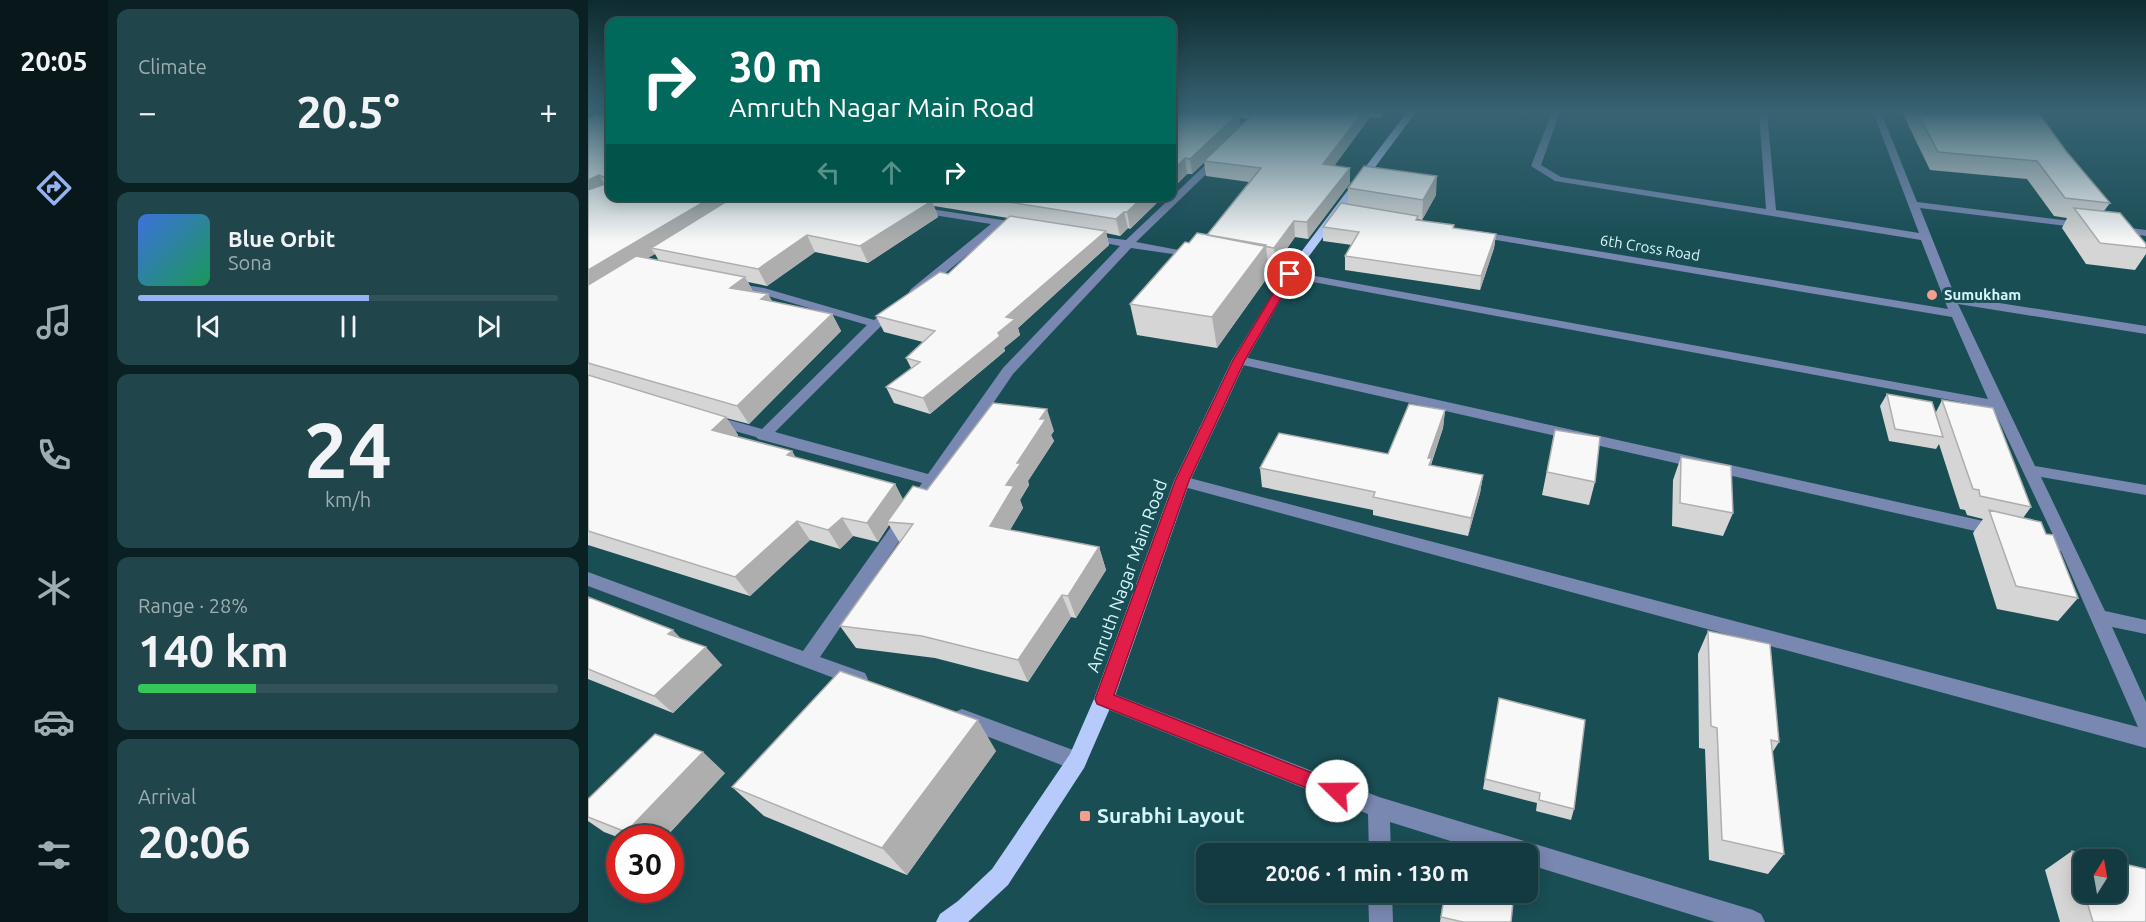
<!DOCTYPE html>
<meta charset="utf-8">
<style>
:root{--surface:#133a40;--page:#20454b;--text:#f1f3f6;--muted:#9dadb1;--line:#325459;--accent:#95b2f1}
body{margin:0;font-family:Ubuntu,sans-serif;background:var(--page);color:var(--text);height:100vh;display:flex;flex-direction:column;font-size:22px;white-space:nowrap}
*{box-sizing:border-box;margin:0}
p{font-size:20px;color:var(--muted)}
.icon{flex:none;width:33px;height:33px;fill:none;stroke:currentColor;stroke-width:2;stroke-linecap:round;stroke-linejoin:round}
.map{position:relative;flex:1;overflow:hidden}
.drawer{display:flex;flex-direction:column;gap:9px;padding:9px;background:#0a2023;width:480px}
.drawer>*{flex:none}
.banner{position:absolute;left:18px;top:18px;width:570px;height:183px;border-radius:12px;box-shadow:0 3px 15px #0003,0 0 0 2px var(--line);background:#00695c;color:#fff;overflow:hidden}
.needle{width:39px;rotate:11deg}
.tools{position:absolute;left:1485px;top:849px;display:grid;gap:12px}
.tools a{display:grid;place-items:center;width:54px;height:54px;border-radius:12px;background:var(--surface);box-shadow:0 3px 15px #0003,0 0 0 2px var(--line);font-size:30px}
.speed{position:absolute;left:18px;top:825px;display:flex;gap:12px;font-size:30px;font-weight:700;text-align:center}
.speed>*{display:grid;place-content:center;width:78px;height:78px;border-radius:50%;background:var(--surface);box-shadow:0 3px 15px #0003,0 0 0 2px var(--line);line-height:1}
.speed .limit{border:9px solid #d22;background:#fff;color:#111}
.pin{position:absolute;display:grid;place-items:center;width:51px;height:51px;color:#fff;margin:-26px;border:3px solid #fff;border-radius:50%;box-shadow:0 2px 6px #0007}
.me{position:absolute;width:66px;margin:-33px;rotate:292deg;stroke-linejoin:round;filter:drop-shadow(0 0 4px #0008)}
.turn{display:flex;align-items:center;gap:21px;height:126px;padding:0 24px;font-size:27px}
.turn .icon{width:78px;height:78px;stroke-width:2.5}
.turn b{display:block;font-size:42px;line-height:51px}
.lanes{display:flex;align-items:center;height:57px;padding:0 24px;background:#0003;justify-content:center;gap:30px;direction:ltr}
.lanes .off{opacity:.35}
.big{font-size:45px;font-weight:600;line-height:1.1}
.drawer .card{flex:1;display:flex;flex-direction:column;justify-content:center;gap:9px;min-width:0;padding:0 21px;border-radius:12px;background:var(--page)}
.drawer .dial{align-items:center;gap:0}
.dial b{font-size:78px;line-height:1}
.song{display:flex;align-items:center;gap:18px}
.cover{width:72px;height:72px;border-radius:9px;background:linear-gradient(135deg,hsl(220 70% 55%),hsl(150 70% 35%))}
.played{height:6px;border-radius:3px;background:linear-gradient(90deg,var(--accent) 55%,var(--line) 55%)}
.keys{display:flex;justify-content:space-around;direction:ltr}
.heat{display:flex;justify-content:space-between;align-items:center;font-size:33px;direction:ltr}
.charge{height:9px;border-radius:4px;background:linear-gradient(90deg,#34c759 28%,var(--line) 0)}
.trip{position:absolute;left:608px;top:843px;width:342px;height:60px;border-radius:12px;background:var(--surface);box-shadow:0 3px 15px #0003,0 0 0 2px var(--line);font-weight:600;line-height:60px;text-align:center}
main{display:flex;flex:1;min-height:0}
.tabs{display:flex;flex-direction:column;width:108px;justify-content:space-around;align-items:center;background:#08171a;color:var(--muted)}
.tabs .icon{width:42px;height:42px}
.tabs .current{color:var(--accent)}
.tabs b{font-size:27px;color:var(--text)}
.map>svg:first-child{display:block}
</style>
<main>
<nav class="tabs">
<b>20:05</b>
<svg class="icon current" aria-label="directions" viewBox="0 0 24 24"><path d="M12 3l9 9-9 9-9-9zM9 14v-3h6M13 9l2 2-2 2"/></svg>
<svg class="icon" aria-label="music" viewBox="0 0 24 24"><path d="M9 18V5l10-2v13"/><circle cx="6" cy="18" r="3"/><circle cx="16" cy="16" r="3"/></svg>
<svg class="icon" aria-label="phone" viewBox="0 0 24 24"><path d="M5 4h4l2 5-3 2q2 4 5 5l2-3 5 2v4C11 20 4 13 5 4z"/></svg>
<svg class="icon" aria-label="climate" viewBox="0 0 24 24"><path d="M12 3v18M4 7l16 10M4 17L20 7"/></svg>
<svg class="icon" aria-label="car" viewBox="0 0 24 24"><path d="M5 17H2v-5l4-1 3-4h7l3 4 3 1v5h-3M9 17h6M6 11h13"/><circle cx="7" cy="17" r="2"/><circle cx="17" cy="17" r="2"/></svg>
<svg class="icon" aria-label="filters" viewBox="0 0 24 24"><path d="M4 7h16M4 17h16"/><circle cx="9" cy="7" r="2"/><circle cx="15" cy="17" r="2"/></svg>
</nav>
<section class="drawer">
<div class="card"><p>Climate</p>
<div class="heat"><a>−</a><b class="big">20.5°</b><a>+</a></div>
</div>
<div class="card">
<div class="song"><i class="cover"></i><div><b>Blue Orbit</b><p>Sona</p></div></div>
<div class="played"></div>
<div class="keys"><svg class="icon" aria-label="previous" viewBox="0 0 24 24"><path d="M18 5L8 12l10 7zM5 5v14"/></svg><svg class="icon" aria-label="pause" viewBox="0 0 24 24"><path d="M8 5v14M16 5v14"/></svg><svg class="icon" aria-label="next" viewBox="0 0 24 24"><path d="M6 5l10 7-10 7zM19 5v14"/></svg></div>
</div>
<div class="card dial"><b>24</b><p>km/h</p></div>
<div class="card"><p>Range · 28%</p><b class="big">140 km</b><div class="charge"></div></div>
<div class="card"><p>Arrival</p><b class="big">20:06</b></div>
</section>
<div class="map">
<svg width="1558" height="922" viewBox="0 0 1558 922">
<rect width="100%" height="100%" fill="#194e55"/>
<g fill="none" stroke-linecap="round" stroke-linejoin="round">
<path fill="#7988b1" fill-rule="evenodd" d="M964,112H972L953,165L973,177L1178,209L1171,112H1179L1188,210L1331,233L1285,112H1293L1329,202L1499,223V227L1495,228L1332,208L1367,296L1558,326V334L1370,304L1447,466L1558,485V495L1453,477L1517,611L1558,620V634L1524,627L1558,702V748L589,485L586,481L589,477L594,476L1550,727L1473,551L1444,544L1442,540L1444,536L1450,534L1466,537L1405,408L661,270L655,267L661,264L1400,399L1364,317L884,236L883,234L888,231L1360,309L1333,240L967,181L943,166Z
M629,154L637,156L548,242L612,254V258L543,248L425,374L232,657L277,673L280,679L277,685L270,687L0,586V572L215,651L334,483L170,439L168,437L122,424L120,421L127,416L174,429L279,325L170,293L139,286V282L176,288L286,320L303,306H311V312L292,327L187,432L340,474L415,368L532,246L498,239V235L538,240Z
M330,207L434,223L439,226L434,229L414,226L331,295L327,296L321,292L323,289L403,224L326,212V208Z
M1528,226L1558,230V236L1524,231V227Z
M651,356L1409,524L1415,526L1417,530L1415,534L1409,536L646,363L644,360Z
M516,690L791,797L1165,910L1173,914L1177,922H1127L939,864V854H904L802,822L803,854H781L780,814L509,705L506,699L509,693Z
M374,709L496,754L499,761L496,768L489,771L367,724L364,718L367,712Z
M780,892H804L805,922H781Z"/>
<path fill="#b7cafc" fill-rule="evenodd" d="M819,112H828L707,275L658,360L602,481L526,699L496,768L420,885L380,922H348L352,914L370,901L404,869L482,754L506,699L586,481L644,360L698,272Z"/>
</g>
<path fill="#d5d5d5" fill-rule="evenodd" d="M584,112H796L793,118L782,117L746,166L762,168V183L720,239L707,237L688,264L679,263L681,275L629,348L549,335L542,304L601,243L619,235L661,182L618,176L616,162L604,174H599L584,189ZM652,118L661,119L653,126Z
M1314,112H1450L1478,151L1522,203L1516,211L1558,244V254L1547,270L1498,264L1474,228L1479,218L1466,216L1439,179L1342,170Z
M15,115L22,196H576L542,229L540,228L532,236L518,233L521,245L430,328L432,335L416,348L417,351L342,414L306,403L298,387L323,368L318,358L335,342L296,332L288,316L360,274L420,218L346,206L350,217L280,263L227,252L179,286L160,282L165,292L184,301L244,314L253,331L161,424L138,418L150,435L149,437L204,451L207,457L307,484L315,500L339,490L466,431L463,435L466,441L440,481L441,485L432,500L435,508L422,530L511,547L518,570L488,618L483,617L440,682L347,658L268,648L252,626L312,543L301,525L290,542L265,536L252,549L222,540L162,596L0,545V119ZM67,254L71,261L59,258Z
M760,188L848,195L834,220L829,219V220L866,225V228L908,234L906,248L892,290L757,270V256L764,245L735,241V227L760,205Z
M1299,394L1348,412L1354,400L1443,507L1435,518L1458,534L1490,598L1470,621L1409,609L1385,533L1395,519L1379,515L1377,510L1372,509L1351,444L1348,449L1301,441L1292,406Z
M857,410L855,428L843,465L895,475L892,493L880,536L785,515V510L674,487L672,468L800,454Z
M967,430L1007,482L1001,505L954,495Z
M1093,457L1145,513L1135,536L1084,526L1085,480Z
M0,597L94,639L134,665L85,713L0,679Z
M1120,631L1191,742L1184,753L1196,854L1180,874L1121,860L1117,749L1111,748L1110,654Z
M911,698L986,809L983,820L948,811L949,803L895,789Z
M408,751L319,875L176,816L144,787Z
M137,773L77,838H32L16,832L0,821V799Z
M1484,851L1496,860V892H1528L1558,922H1472L1457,870Z
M856,892L923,922H852Z"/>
<path fill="#aeaeae" d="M662,112H669L662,119Z
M775,112H782V117L736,180L735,164Z
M651,113L653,128L616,161L617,162L604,174L602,159Z
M597,158L599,174L584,189V171Z
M762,168V183L720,239L719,222Z
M11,175L21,191L0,201V180Z
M849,176L848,195L834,220L835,200Z
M126,196H161L63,248L67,254L0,294V270Z
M556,196H576L542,229L539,212Z
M344,201L350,217L280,263L272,246Z
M536,212L540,228L532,236L528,219Z
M706,221L707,237L688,264L686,248Z
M518,231L521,245L430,328L432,335L416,348L417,351L342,414L335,398L410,333L418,317Z
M908,234L906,248L892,290L893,276Z
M219,235L227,252L179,286L170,269Z
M678,245L681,275L629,348L624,317Z
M157,277L167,295L142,288Z
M180,294L190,311L173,299Z
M244,314L253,331L161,424L149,406Z
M459,409L466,431L463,435L466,441L440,481L441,485L432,500L435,508L411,548L402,526L418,485L429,463L452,419Z
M857,410L855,428L843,463L842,477L840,458Z
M138,417L150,435L137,449L124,430Z
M204,451L215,470L199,455Z
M895,475L892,493L880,536L883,518Z
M307,484L317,503L299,522L301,525L290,542L279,523Z
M254,518L265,536L252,549L240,530Z
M209,521L222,540L162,596L147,577Z
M511,547L518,570L488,618L480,596Z
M474,595L483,617L440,682L430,660Z
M85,630L102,648L80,634Z
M118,647L134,665L85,713L66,696Z
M390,720L408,751L319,875L294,848Z
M115,752L137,773L77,838H46L38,832Z"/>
<path fill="#f8f8f8" stroke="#aeaeae" stroke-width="1.5" d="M15,112H22V196H126L0,270V190L17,184L18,178L11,175L0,180V119L7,115H15Z
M584,112H646L651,113L602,159L597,158L584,171Z
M667,112H775L735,164L762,168L719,222L706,221L686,248L619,235L673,168L616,161Z
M1329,112H1450L1478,151L1522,203L1477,198L1449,161L1350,152Z
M776,166L849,176L835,200L760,188Z
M147,196H319L344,201L272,246L219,235L170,269L63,248Z
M383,196H556L539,212H536L528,219Z
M753,203L830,216L828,220L866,225L865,228L908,234L893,276L757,256L771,232L735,227Z
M1486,208L1532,213L1558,244V248L1512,243Z
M422,216L518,231L418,317L427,319L410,333L412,336L335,398L298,387L332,362L318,358L347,331L288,316L352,272L360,274Z
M609,233L678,245L624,317L542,304L597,242L601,243Z
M48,256L157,277L142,288L180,294L173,299L244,314L149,406L0,363V285Z
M0,375L138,417L124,430L204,451L199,455L307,484L279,523L254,518L240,530L209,521L147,577L0,531Z
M1299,394L1344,402L1355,437L1307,429Z
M1354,400L1405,408L1443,507L1392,496L1391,490L1385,489Z
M405,403L459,409L452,419H458L429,463H433L418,485L426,486L402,526L511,547L480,596L474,595L430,660L334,636L252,626L325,524L299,522L325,486L339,490Z
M821,404L857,410L840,458H844L841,465L895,475L883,518L785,497L787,492L672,468L691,433L800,454Z
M967,430L1012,437L1007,482L959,472Z
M1093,457L1143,466L1145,513L1092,503Z
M1401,510L1453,522L1458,534L1465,535L1490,598L1428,586Z
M0,597L85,630L80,634L118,647L66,696L0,669Z
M1120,631L1182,644L1191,742L1183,740L1196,854L1134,840L1129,728L1123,726Z
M252,671L390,720L294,848L144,787Z
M911,698L997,720L986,809L951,800L952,793L897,779Z
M67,734L115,752L38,832L0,817V799Z
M864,843L914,854H863Z
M1484,851L1518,860H1496V890Z
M1528,862L1558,869V922H1505L1496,892H1528Z
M857,892H926L923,922H875L853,917Z"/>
<linearGradient id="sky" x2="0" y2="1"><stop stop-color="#0e2b2f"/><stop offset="0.46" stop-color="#386373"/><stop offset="1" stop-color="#386373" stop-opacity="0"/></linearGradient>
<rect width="1558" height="242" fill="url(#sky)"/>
<path fill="#e11d48" stroke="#92132f" stroke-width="1.5" d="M702,271L707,274L657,360L601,481L526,695L755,785L758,791L755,798L749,800L509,704L507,699L587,481L645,360L697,274Z"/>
<g fill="#f59d8f" stroke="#194e55" stroke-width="2">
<circle cx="1344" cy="295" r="6"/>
<rect x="491" y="810" width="12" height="12" rx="3"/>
</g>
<g text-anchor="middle" stroke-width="6" stroke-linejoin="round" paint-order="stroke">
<g font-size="15" fill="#d5f6fb" stroke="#194e55">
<text transform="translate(1062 248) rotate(9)" y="5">6th Cross Road</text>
</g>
<g font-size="15" font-weight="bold" fill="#d5f6fb" stroke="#194e55" text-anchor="start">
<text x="1356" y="300">Sumukham</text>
</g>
<g font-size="18" fill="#d5f6fb" stroke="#194e55">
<text transform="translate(539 576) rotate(-70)" y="6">Amruth Nagar Main Road</text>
</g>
<g font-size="21" font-weight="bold" fill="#d5f6fb" stroke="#194e55" text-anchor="start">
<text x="509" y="823">Surabhi Layout</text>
</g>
</g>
</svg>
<div class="tools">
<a><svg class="needle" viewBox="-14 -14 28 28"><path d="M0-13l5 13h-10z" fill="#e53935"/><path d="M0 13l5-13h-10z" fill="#9dadb1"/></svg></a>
</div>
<div class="speed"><div class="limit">30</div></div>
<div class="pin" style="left:702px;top:274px;background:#d93025"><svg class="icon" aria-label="arrive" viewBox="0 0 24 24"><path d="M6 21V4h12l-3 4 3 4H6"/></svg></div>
<svg class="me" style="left:749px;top:791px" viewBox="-20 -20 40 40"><circle r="19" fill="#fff"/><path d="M0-13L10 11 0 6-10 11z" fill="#e11d48"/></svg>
<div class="trip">20:06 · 1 min · 130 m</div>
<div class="banner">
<div class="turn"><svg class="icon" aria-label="right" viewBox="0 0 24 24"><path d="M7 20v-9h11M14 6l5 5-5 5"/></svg><div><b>30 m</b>Amruth Nagar Main Road</div></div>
<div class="lanes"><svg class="icon off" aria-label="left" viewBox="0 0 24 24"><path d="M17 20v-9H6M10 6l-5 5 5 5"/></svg><svg class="icon off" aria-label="ahead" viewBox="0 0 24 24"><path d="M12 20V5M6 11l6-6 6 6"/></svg><svg class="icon" aria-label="right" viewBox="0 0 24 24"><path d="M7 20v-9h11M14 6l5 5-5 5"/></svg></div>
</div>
</div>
</main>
